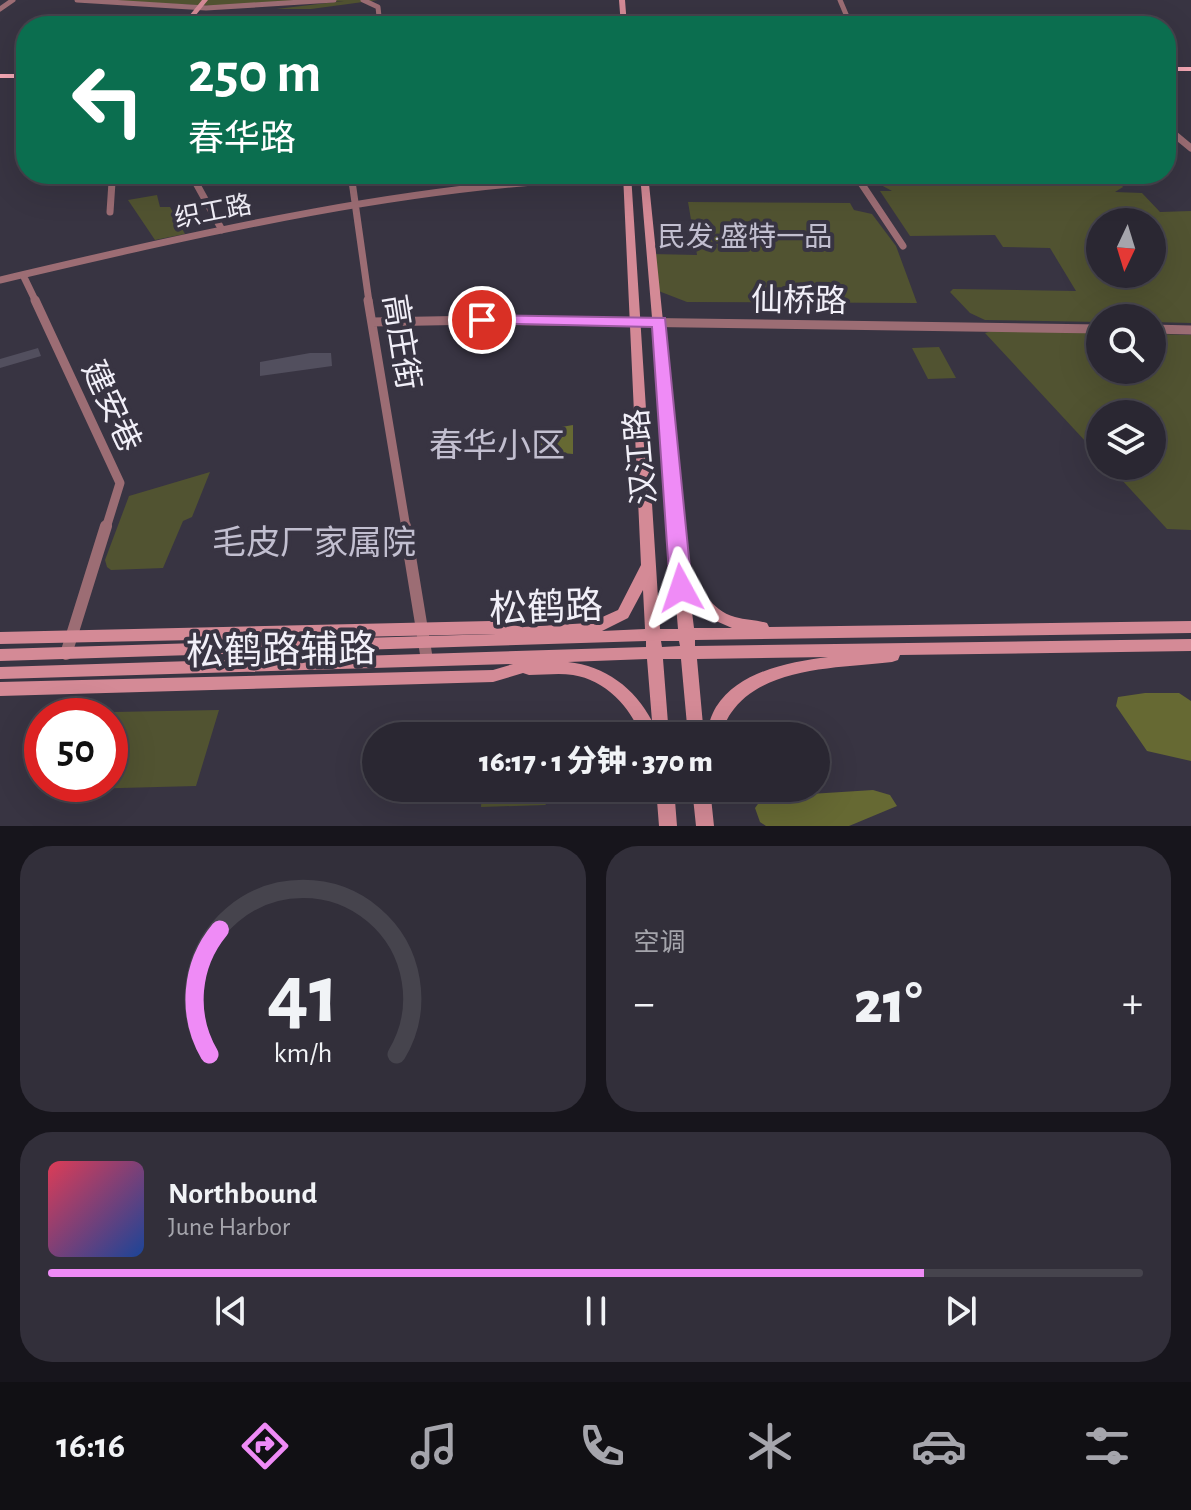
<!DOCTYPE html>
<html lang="zh">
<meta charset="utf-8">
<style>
:root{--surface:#2a2732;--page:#322f3a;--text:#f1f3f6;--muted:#a5a5ac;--line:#46444d;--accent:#ef8bf6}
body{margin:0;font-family:"Alegreya Sans","Noto Sans SC",sans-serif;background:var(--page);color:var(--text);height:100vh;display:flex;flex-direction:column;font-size:30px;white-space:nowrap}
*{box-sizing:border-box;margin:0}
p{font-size:26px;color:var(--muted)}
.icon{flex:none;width:44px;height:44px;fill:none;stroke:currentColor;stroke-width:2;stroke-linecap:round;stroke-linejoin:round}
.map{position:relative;height:826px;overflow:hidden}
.panel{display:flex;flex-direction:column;gap:20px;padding:20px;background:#17151c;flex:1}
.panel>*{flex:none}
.top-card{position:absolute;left:16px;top:16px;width:1160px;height:168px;border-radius:32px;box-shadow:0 8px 32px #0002,0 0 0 2px var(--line);background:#0b6e4f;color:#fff;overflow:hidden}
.needle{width:52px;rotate:184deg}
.buttons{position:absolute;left:1086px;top:208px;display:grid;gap:16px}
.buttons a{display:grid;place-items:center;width:80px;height:80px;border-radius:50%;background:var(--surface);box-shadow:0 8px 32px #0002,0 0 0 2px var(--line);font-size:40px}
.speed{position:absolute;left:24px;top:698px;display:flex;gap:16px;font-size:40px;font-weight:700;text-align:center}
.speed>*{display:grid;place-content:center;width:104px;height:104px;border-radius:50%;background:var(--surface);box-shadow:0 8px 32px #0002,0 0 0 2px var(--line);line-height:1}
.speed .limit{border:12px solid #d22;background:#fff;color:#111}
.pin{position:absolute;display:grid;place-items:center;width:68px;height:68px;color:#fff;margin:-34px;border:4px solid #fff;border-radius:50%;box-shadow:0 2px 8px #0007}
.me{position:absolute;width:88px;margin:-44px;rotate:355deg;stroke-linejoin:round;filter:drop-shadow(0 0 6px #0008)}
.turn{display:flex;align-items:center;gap:28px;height:168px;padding:0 40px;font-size:36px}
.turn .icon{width:104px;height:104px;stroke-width:2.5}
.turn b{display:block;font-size:56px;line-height:68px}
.big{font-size:60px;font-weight:800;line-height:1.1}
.panel .tile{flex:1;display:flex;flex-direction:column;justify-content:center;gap:12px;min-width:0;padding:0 28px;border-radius:32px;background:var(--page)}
.panel .dial{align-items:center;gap:0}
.dial svg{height:208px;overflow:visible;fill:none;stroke:var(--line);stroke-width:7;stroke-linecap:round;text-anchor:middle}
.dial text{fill:var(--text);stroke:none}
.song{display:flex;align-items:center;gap:24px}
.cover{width:96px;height:96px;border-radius:12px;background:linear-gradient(135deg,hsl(350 70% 55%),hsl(220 70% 35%))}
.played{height:8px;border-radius:4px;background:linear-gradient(90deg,var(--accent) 80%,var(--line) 80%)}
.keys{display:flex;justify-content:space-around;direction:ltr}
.heat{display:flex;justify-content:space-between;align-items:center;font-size:44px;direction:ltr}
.panel .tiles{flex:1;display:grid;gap:20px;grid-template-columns:1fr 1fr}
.tile:last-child{grid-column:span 2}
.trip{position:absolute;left:362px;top:722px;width:468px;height:80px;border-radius:40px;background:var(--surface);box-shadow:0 8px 32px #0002,0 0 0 2px var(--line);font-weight:800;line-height:80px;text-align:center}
.menu{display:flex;height:128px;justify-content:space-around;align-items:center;background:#111014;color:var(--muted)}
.menu .icon{width:56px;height:56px}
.menu .selected{color:var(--accent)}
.menu b{font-size:36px;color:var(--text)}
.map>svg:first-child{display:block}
</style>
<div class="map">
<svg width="1191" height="826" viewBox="0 0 1191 826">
<rect width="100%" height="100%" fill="#383442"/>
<path fill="#515331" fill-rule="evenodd" d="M93,0H378L311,9H276L344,1L236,7Z
M875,174H1113L1123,187L1115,192L1142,193L1160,212L1191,211V323L1152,322V318H1100V322L985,320L970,313L950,292L953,289L1076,291L1050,248L1003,247L995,235L910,236L880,191H892L881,185ZM1100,222H1152V274H1100Z
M157,195L160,207H170L185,234L155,240L128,200Z
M688,202L850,203L854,210L872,214L896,246L917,303L687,302L656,290L652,254L697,255Z
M995,330L1100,332V370H1152V334L1191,335V530L1167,529L1109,466H1152V414H1100V457L985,333Z
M939,347L956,378L928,379L912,348Z
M210,472L192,517L183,521L163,568L111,570L107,567L105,560L129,496Z
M219,710L196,786L83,789L85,784H110V721L113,712Z
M482,788H566L545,805L481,807Z"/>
<path fill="#666933" d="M573,425V454L541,451L532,432Z
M1145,693H1179L1191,701V761L1147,751L1116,706L1118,697Z
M873,790L890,795L897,806L849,826H766L760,822L755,808L763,797Z"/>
<path fill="#524f5e" d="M38,348L41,356L0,368V359Z
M310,353H331L332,366L260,376V362Z"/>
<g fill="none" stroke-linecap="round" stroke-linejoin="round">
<path stroke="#9c6d74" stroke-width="5" d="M77,0L206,8L334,0
M363,0L378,7L380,26
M840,0L851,26
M0,9L13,0
M1166,127L1171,131"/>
<path stroke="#9c6d74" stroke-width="7" d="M1168,129L1191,148
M191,174L222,230
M351,174L369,302
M855,174L903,246
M110,212L112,182L183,174
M23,275L36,302
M0,280C200,233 422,181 627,177"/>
<path stroke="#9c6d74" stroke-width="9" d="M35,300L120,483L106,528
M368,300L406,528
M372,322L482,320L1100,329
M1152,329L1191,330"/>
<path stroke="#9c6d74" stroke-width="12" d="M405,526L427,660
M66,654L106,526"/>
<path fill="#d48a96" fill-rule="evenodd" d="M202,0H208L187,26H181Z
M619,0H625L627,26H621Z
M623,174H631L660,629H678L640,174H648L688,567C701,587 710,610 735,617C746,620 757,620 767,623L769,627L1191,621V633L695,640V646L1191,639V651L900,655L898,660L892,662C842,668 762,666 731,713C726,719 724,729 721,736H705C708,727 711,715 716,707C739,671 789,662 828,657L697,659L704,736H688L681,659H663L669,736H641C631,707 605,680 573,675C559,673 544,675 529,675L523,673L493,682L0,696V682L493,670L513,664L0,679V667L646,647V641L0,661V649L496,634L0,644V632L491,621L523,627L589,623L618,610L641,565ZM643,590L645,629L602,631L628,618ZM690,596L707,617L732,628H694ZM661,641H679L680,646L662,647ZM647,659L652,721C635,688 605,666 568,662Z
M656,788H674L677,826H659Z
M692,788H710L714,826H696Z"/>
<path fill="#f4a7b4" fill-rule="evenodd" d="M1166,67H1191V71H1166Z
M0,74H26V78H0Z"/>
</g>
<path fill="#ef8bf6" stroke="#9b5aa0" stroke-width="2" d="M482,315L665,318L692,588L689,594L681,596L673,594L670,588L652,327L476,323V316Z"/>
<g text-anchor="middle" stroke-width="8" stroke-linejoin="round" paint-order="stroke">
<g font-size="26" fill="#f1eff8" stroke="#383442">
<text transform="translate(213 211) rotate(-11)" y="9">织工路</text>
</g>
<g font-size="28" fill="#c2bfd0" stroke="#383442">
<text x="745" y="246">民发·盛特一品</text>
</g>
<g font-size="32" fill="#f1eff8" stroke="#383442">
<text transform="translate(799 300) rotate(1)" y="11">仙桥路</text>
<text transform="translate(402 342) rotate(81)" y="11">高庄街</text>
<text transform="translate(112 406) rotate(65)" y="11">建安巷</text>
<text transform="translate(640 457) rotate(-95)" y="11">汉江路</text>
</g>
<g font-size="34" fill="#c2bfd0" stroke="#383442">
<text x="497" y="457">春华小区</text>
<text x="314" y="554">毛皮厂家属院</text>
</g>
<g font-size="38" fill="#f1eff8" stroke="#383442">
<text transform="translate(546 607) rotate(-2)" y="13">松鹤路</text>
<text transform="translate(281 650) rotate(-1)" y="13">松鹤路辅路</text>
</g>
</g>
</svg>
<div class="buttons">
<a><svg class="needle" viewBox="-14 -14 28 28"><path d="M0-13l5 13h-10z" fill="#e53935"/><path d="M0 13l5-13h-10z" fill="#a5a5ac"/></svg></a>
<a><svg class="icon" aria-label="search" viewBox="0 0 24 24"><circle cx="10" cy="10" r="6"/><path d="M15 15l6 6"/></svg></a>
<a><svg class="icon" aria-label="layers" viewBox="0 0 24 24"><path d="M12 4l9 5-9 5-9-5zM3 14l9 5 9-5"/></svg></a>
</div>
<div class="speed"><div class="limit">50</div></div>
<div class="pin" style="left:482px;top:320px;background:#d93025"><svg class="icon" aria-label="arrive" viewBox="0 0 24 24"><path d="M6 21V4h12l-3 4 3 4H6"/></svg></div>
<svg class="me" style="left:681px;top:588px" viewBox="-20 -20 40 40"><path d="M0-17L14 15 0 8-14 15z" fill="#ef8bf6" stroke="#fff" stroke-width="4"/></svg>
<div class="trip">16:17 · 1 分钟 · 370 m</div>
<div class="top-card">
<div class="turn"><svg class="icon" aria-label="left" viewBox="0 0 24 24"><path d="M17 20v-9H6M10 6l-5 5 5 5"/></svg><div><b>250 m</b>春华路</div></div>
</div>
</div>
<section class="panel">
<div class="tiles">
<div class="tile dial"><svg viewBox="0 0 100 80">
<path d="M14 69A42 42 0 1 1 86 69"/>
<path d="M14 69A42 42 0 0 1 18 21" stroke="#ef8bf6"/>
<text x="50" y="56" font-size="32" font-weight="700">41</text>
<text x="50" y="72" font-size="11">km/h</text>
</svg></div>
<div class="tile"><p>空调</p>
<div class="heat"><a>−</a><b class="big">21°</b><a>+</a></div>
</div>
<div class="tile">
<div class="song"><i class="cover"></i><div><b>Northbound</b><p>June Harbor</p></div></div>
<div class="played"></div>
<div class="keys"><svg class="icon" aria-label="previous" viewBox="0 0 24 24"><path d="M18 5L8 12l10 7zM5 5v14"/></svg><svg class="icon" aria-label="pause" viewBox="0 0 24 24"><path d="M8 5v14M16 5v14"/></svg><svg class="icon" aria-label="next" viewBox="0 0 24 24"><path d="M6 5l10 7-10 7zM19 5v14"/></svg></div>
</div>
</div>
</section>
<nav class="menu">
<b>16:16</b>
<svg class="icon selected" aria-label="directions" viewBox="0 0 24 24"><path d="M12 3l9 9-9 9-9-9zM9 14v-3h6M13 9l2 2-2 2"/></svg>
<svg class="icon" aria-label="music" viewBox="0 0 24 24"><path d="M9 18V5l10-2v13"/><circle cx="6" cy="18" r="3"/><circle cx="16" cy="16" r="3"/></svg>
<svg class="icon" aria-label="phone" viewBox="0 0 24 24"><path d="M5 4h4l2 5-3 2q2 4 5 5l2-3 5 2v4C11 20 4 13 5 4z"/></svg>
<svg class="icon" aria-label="climate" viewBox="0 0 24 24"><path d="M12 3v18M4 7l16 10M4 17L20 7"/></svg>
<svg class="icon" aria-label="car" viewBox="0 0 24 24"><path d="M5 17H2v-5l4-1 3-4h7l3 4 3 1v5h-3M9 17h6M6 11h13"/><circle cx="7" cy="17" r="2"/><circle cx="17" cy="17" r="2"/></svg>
<svg class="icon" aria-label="filters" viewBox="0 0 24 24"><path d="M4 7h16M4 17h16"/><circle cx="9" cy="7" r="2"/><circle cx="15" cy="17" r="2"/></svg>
</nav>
